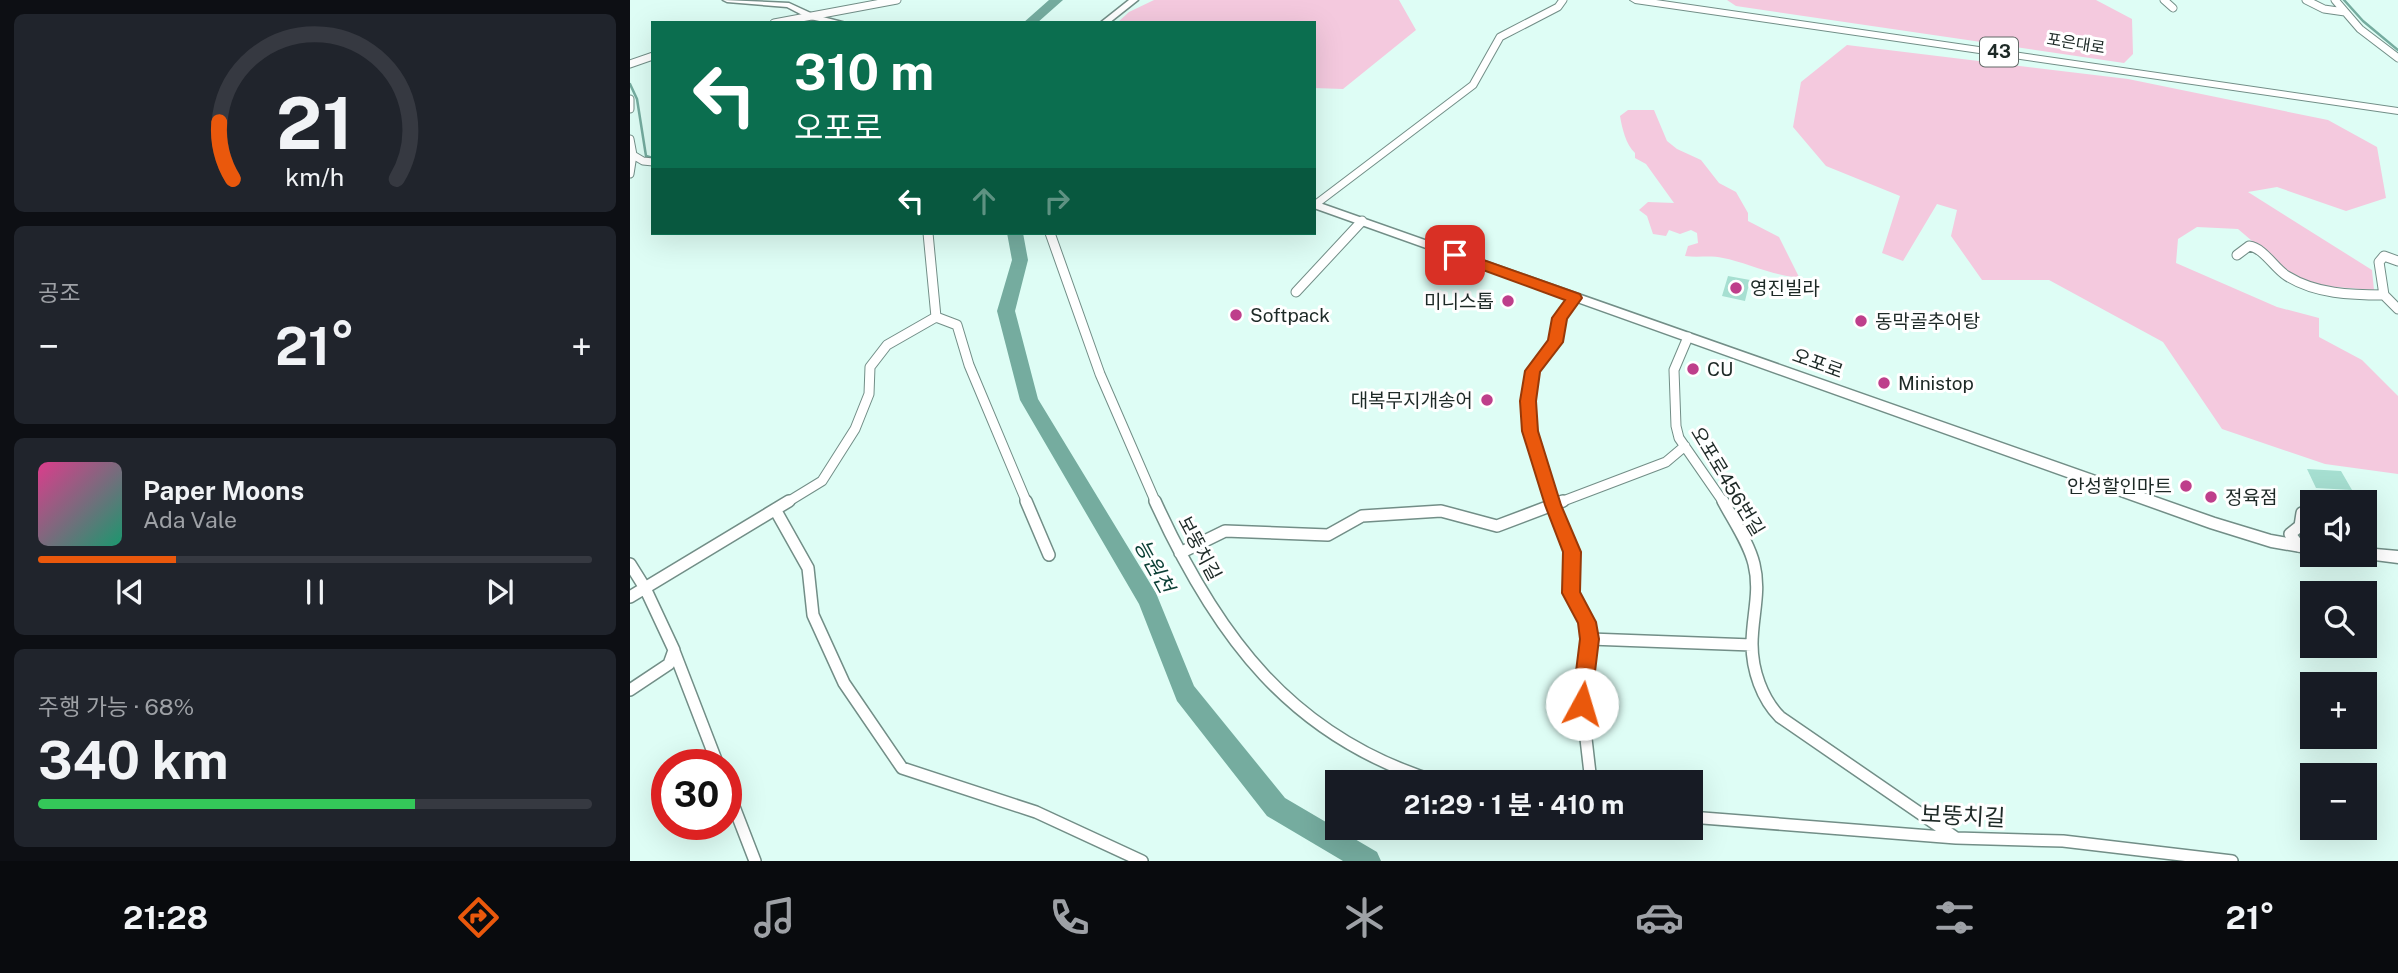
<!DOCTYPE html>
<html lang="ko">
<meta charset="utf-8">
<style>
:root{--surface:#171b24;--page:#20242c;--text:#f1f3f6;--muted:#9ea1a6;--line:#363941;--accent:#ea580c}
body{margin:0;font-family:"Public Sans","Noto Sans KR",sans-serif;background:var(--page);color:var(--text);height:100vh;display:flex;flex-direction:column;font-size:26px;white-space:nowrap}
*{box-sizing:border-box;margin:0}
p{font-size:23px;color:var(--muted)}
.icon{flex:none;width:38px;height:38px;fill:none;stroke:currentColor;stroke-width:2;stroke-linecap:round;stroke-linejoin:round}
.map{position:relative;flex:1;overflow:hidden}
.details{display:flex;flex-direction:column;gap:14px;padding:14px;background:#0d0f14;width:630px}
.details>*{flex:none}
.top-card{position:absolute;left:21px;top:21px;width:665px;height:214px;border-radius:0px;box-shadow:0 7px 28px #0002;background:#0b6e4f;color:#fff;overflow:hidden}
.tools{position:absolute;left:1670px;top:490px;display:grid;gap:14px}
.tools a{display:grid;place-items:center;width:77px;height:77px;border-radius:0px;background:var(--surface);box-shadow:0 7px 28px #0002;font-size:35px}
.speed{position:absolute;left:21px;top:749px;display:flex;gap:14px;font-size:35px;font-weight:700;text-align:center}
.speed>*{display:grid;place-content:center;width:91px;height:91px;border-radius:50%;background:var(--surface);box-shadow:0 7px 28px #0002;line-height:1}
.speed .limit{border:10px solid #d22;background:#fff;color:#111}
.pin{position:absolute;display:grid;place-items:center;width:60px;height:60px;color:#fff;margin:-30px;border-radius:14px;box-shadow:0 4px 10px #0006}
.me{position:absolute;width:77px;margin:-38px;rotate:6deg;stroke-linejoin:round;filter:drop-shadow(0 0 5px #0008)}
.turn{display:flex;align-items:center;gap:24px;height:147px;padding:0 28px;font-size:32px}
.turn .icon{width:91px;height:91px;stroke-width:2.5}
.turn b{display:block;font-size:49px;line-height:60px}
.lanes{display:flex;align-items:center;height:66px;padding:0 28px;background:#0003;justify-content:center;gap:35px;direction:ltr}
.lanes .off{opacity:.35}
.big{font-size:52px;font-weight:700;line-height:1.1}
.details .card{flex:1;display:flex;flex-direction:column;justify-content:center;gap:10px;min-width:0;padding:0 24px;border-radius:10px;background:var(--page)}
.details .dial{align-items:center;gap:0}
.dial svg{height:182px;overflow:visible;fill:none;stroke:var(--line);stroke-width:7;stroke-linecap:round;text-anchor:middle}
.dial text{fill:var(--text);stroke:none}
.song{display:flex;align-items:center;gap:21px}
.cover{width:84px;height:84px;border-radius:10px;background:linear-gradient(135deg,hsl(330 70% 55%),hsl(160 70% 35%))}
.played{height:7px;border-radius:4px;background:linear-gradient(90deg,var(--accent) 25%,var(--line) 25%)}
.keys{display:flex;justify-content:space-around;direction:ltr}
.heat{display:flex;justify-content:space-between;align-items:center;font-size:38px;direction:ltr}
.charge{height:10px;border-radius:5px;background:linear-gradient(90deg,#34c759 68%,var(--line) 0)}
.trip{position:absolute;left:695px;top:770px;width:378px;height:70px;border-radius:0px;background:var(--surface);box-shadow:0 7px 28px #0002;font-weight:700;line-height:70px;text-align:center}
.menu{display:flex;height:112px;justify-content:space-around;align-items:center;background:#090b0e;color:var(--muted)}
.menu .icon{width:49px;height:49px}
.menu .active{color:var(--accent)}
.menu b{font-size:32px;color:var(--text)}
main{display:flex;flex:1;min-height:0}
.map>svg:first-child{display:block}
</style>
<main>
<section class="details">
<div class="card dial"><svg viewBox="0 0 100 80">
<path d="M14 69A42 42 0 1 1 86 69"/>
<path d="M14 69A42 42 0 0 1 8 44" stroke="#ea580c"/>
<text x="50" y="56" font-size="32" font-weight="700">21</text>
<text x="50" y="72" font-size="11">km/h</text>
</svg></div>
<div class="card"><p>공조</p>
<div class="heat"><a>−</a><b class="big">21°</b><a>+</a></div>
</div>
<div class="card">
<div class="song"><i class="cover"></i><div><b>Paper Moons</b><p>Ada Vale</p></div></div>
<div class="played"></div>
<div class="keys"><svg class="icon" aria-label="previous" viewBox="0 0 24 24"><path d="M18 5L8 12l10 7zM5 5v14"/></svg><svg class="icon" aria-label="pause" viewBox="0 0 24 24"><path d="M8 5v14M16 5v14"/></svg><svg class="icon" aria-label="next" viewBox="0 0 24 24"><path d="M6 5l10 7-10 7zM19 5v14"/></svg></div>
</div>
<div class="card"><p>주행 가능 · 68%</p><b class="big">340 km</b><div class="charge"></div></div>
</section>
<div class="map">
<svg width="1768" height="861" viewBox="0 0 1768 861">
<rect width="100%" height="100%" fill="#defdf5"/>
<path fill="#f4c9de" d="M524,0H769L786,30L713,89L684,88V23H487L499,12Z
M1097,0H1466L1502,19L1503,54L1494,63L1106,6Z
M1217,45L1498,79L1698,120L1747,147L1756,198L1716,211L1647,187L1618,192L1742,270L1744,290L1691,286L1662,275L1608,229L1567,227L1548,239L1546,263L1647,307L1689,318V337L1732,360L1768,396V474L1695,464L1592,429L1533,342L1419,280H1352L1321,236L1327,210L1307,204L1273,261L1252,253L1270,196L1196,166L1163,127L1171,82Z
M998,110H1024L1037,141L1047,149L1071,160L1089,183L1106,192L1118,213V221L1149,237L1169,277C1149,278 1115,262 1093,258C1080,255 1068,258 1055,256L1058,246L1068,243L1067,233L1061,230L1050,234L1039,230L1036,236L1023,234L1017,216L1009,210L1018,202L1044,203L1016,164L1005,158V153C996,145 992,128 990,116Z"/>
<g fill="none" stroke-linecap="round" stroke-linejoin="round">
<path stroke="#75ac9f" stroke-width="2.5" d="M1714,0L1733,21L1768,50
M0,84L7,99L16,156L23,158"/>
<path fill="#75ac9f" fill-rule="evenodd" d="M419,0H433L407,23H393Z
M377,233H393L398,260L385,311L408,399L526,593L564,686L655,798L747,852L751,861H713L637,816L547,701L509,604L390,400L367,311L382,260Z"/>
</g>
<path fill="#a6dfd1" d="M1098,276L1120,280L1115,301L1092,296Z
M1677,469L1711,471L1722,490L1686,488Z"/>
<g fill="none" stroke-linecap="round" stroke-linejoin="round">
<defs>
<path id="minor-far2" d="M1534,0L1543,8
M1676,0L1694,9L1715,12
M1705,0L1730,29L1768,58
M144,23L267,0
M0,64L23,56
M0,99V109
M0,139L3,155L0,174
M3,155L13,161L23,162
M686,204L843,85L870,37L928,7L933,0"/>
<path id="minor-far1" d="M420,233L470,374L526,503
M1607,255L1619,246C1634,248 1644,268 1657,276C1686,294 1721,295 1754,295
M1768,261L1754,256L1749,262L1754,295L1768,309
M666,292L732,221
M306,317L327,325L339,365L397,503
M1058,337L1044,370L1046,426L1049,438L1094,503
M156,503L192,481L225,429L239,394L240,367L257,345L306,317L298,233
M922,503L900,431L898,401L902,371L925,342L930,318L945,298
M928,503L1036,462L1055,446"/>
<path id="minor" d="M396,501L419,555
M525,501C586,635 661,738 808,782
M922,501L942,552L941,593L957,622L960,639L952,704L961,782
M1093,501C1103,520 1119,543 1124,564C1131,592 1122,616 1122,644C1122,670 1132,699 1150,717L1326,838
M146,511L178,568L183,615L214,683L272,768L406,812L512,861
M1669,546L1660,534L1670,526L1672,513
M550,553L595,531L698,535L732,516L811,511L867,526L933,501
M0,564L15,588L44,650L39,664L0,690
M0,597L159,501
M960,639L1122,645
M44,651L88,765
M96,786L125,861
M1060,817L1326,838L1433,841L1602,861"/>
<path id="tertiary" d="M93,0L159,3L185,15L216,23H199L180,19L157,7L97,2Z
M499,0H508L479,23H470Z
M684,201L1585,518L1641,535L1682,542V554L1641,547L1580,528L684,208Z
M1734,548L1768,551V563L1729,558L1728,555H1734Z"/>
<path id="trunk" d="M1000,0H1026L1768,108V114L1005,3Z"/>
</defs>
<use href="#minor-far2" stroke="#728e87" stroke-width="9"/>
<use href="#minor-far1" stroke="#728e87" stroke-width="11"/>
<use href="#minor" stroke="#728e87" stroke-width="14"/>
<use href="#tertiary" stroke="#728e87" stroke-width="3"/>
<use href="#trunk" stroke="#728e87" stroke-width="2"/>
<use href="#minor-far2" stroke="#fff" stroke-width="7"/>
<use href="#minor-far1" stroke="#fff" stroke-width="9"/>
<use href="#minor" stroke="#fff" stroke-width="11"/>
<use href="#tertiary" fill="#fff" fill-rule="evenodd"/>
<use href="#trunk" fill="#fff" fill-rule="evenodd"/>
</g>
<path fill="#ea580c" stroke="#983908" stroke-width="2" d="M825,250L950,294L952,298L937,319L933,342L910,372L906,401L908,431L931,505L951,552L950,592L966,622L969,639L961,704L959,710L952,713L945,710L942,704L950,639L948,623L932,593L933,552L915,505L892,431L890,401L895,371L918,340L922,318L935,300L820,258V251Z"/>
<g fill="#be3f8b" stroke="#fff" stroke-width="2.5">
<circle cx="1106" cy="288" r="7"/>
<circle cx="878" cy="301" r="7"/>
<circle cx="606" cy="315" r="7"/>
<circle cx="1231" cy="321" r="7"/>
<circle cx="1063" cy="369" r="7"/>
<circle cx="1254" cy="383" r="7"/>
<circle cx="857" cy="400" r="7"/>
<circle cx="1556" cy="486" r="7"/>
<circle cx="1581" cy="497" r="7"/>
</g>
<g text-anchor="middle" stroke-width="6" stroke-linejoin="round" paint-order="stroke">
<g font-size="16" fill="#1d2926" stroke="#fff">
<text transform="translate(1446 43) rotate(9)" y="6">포은대로</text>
</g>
<rect fill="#fff" stroke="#616967" stroke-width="2" x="1350" y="37.5" width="38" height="29" rx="5"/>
<g font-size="18" font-weight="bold" fill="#1d2926">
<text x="1369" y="58">43</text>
</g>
<g font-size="19" fill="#1d2926" stroke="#fff" text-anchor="start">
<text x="1120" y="295">영진빌라</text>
<text x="864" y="308" text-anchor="end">미니스톱</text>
<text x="620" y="322">Softpack</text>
<text x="1245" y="328">동막골추어탕</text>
<text x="1077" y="376">CU</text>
<text x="1268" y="390">Ministop</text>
<text x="843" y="407" text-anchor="end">대복무지개송어</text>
<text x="1542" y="493" text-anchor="end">안성할인마트</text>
<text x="1595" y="504">정육점</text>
</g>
<g font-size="19" fill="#1d2926" stroke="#fff">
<text transform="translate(1188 363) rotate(20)" y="7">오포로</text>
<text transform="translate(1098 481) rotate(59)" y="7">오포로456번길</text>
<text transform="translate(570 548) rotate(62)" y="7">보뚱치길</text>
</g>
<g font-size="21" font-style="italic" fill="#0c4036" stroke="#fff">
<text transform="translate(524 566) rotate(61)" y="7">능원천</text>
</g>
<g font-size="23" fill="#1d2926" stroke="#fff">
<text transform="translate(1333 816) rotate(3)" y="8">보뚱치길</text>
</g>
</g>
</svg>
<div class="tools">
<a><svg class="icon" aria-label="sound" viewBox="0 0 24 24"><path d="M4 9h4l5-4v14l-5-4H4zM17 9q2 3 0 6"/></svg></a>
<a><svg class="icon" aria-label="search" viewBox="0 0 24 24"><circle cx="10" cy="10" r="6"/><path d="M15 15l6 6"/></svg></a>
<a>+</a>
<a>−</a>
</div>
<div class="speed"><div class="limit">30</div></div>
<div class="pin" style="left:825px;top:255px;background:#d93025"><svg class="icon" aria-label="arrive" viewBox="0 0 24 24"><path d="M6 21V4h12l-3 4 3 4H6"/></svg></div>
<svg class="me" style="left:952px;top:704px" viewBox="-20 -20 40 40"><circle r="19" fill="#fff"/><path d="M0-13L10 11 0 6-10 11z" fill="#ea580c"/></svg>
<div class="trip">21:29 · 1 분 · 410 m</div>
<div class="top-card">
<div class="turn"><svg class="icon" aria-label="left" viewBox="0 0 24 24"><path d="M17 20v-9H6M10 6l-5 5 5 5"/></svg><div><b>310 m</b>오포로</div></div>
<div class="lanes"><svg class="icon" aria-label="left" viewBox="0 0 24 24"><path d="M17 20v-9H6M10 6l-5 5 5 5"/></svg><svg class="icon off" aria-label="ahead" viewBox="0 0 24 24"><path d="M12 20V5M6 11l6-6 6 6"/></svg><svg class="icon off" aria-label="right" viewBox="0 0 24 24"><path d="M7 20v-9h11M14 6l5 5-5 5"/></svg></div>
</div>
</div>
</main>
<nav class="menu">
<b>21:28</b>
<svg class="icon active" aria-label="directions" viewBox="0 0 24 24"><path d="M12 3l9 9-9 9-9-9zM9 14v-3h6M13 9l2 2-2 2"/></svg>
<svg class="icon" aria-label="music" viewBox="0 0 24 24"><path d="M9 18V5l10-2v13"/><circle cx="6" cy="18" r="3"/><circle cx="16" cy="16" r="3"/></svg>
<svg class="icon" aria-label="phone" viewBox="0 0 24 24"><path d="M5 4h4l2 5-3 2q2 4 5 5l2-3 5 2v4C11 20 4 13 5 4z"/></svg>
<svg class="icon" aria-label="climate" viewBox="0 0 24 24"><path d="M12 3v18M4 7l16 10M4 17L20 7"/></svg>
<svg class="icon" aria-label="car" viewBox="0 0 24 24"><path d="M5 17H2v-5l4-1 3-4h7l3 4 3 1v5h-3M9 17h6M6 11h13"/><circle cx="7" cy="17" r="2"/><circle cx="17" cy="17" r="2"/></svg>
<svg class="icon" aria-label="filters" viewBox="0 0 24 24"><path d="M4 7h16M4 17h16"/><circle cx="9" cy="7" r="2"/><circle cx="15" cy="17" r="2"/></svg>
<b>21°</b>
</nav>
